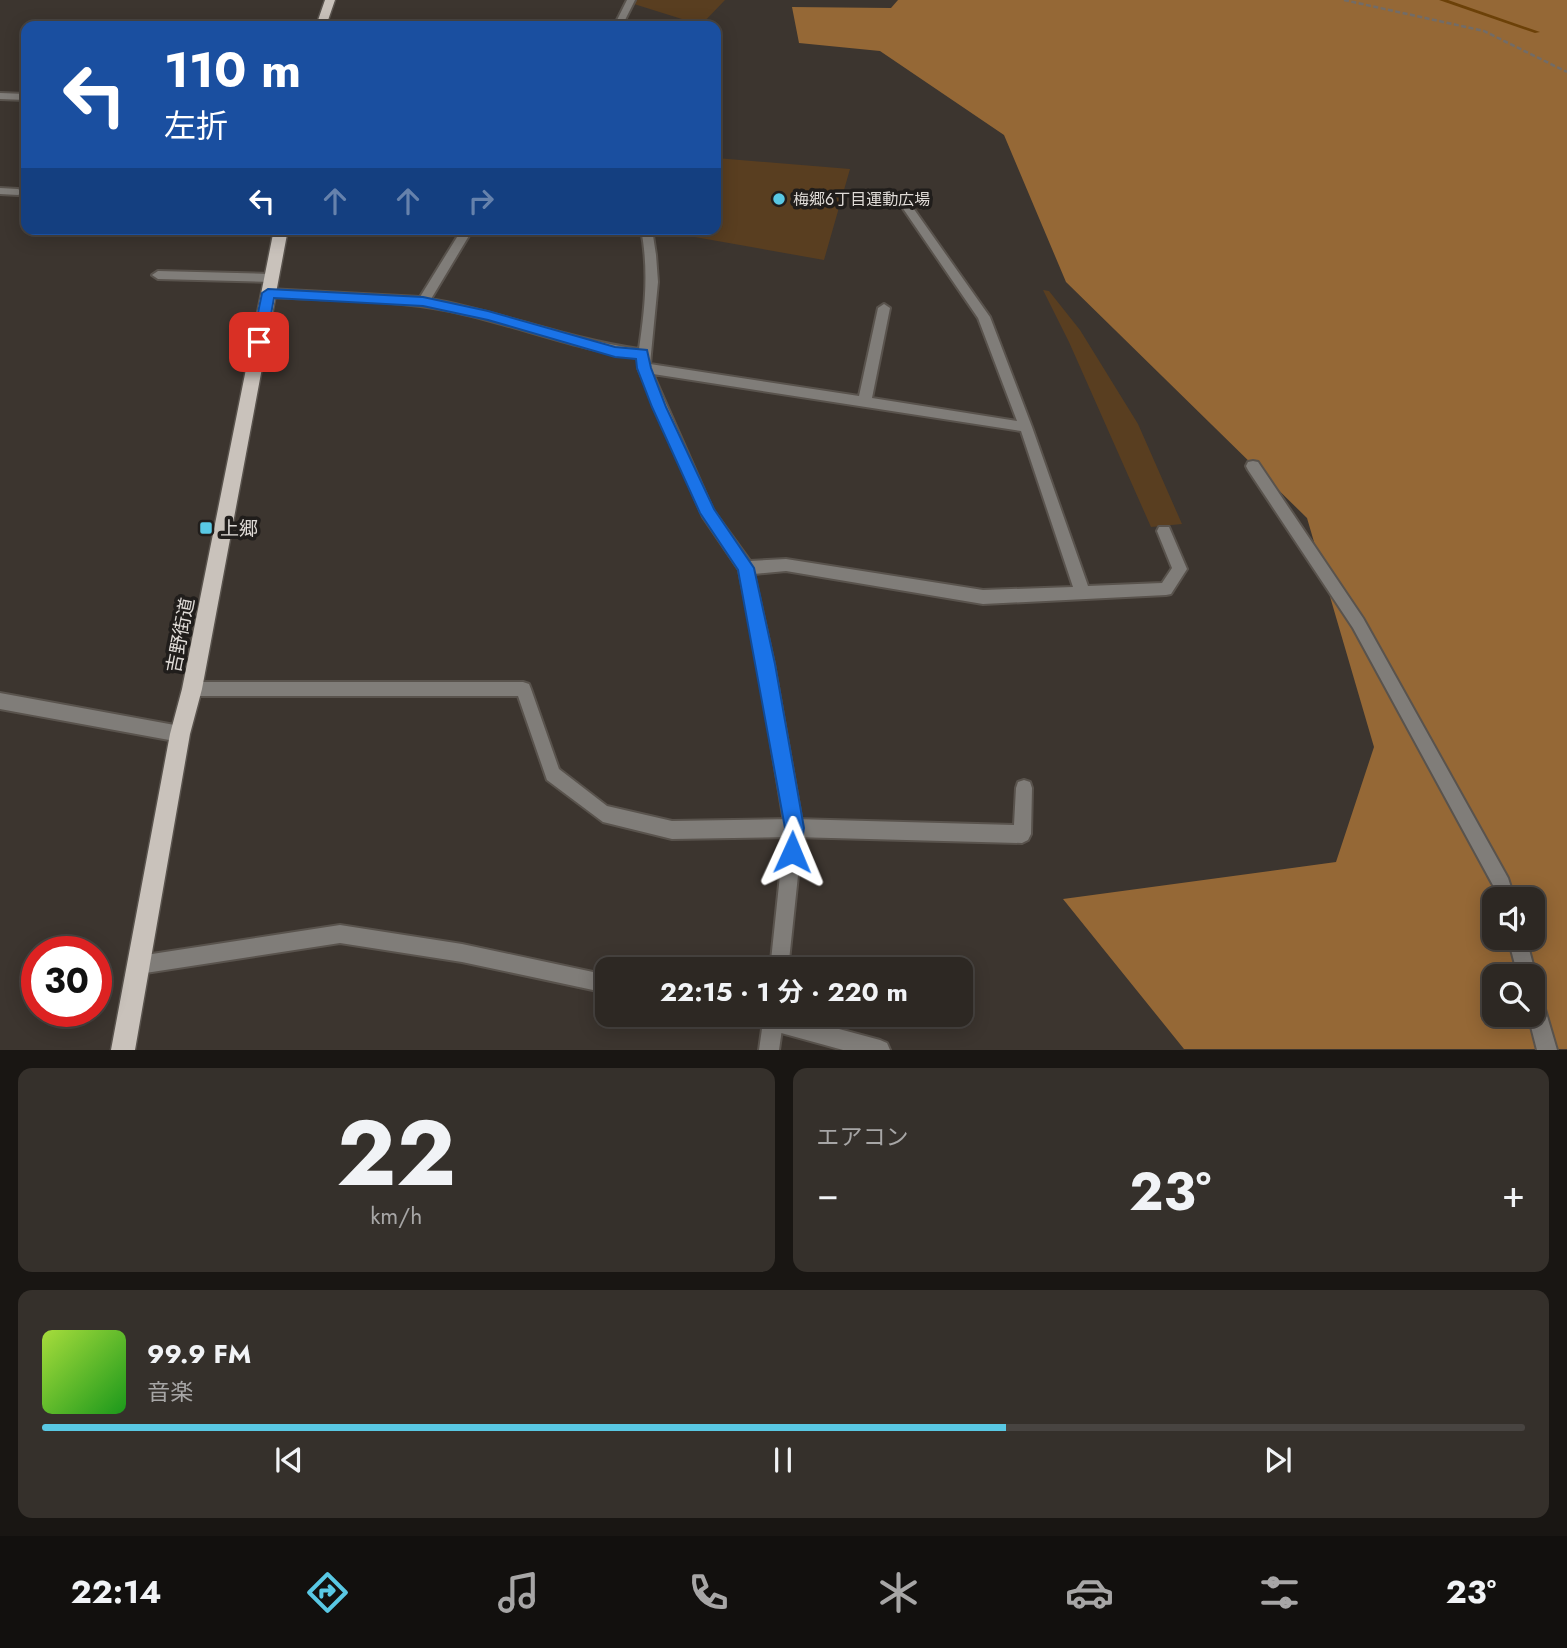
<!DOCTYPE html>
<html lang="ja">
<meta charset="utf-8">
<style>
:root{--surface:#2d2823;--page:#35302b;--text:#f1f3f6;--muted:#a7a6a6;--line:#484441;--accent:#59c8e4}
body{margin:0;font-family:Jost,"Noto Sans JP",sans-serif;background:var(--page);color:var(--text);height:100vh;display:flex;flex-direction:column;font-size:26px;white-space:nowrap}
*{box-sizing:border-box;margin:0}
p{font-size:23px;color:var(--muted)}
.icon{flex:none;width:38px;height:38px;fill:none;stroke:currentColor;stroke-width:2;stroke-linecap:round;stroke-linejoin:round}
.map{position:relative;height:1050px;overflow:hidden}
.drawer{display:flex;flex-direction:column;gap:18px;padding:18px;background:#191613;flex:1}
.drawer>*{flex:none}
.guide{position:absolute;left:21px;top:21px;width:700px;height:214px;border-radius:14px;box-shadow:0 4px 18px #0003,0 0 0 2px var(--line);background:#1a4fa0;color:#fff;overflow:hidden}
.tools{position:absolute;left:1482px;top:887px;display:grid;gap:14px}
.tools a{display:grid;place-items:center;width:63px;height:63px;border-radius:14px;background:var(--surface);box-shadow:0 4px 18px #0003,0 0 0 2px var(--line);font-size:35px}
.speed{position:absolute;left:21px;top:936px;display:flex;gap:14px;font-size:35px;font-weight:700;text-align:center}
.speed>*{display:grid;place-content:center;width:91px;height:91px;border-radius:50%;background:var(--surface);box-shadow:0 4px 18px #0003,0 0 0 2px var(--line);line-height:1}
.speed .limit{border:10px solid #d22;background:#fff;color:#111}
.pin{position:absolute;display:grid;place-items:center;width:60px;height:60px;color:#fff;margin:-30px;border-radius:14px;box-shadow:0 4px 10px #0006}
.me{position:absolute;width:77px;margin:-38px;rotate:1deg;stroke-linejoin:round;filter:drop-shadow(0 0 5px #0008)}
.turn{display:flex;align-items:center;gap:24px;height:147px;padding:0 28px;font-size:32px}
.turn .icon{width:91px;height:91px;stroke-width:2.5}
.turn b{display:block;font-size:49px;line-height:60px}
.lanes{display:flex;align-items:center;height:66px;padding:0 28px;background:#0003;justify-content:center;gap:35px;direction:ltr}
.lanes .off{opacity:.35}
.big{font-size:52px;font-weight:700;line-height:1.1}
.drawer .tile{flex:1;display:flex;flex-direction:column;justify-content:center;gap:10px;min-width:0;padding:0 24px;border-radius:14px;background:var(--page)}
.drawer .dial{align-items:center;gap:0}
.dial b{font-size:91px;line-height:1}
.song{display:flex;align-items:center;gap:21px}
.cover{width:84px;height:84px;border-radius:10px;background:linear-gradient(135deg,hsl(80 70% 55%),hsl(120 70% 35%))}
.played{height:7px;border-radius:4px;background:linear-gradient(90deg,var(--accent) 65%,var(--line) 65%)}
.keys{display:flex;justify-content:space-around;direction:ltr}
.heat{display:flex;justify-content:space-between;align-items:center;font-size:38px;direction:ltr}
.drawer .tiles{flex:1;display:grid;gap:18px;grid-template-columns:1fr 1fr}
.tile:last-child{grid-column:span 2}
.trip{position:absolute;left:595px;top:957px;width:378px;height:70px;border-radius:14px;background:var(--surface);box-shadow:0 4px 18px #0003,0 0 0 2px var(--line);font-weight:700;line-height:70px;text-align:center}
.tab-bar{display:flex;height:112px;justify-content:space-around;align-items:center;background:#12100e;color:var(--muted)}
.tab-bar .icon{width:49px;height:49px}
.tab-bar .active{color:var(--accent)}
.tab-bar b{font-size:32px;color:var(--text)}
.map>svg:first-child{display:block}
</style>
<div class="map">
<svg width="1567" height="1050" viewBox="0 0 1567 1050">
<rect width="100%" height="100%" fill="#3c352f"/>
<path fill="#593e20" d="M636,0H725L701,25L634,4Z
M716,158L850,169L824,260L661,231L660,229H716Z
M1043,290L1049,291L1080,330L1138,424L1182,524L1151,527L1069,342Z"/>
<path fill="#956836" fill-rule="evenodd" d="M898,0H1567V1049H1184L1063,899L1336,862L1374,747L1307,518L1066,282L1004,135L880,51L799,43L792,7L891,8ZM1494,900H1533V938H1494ZM1494,976H1533V1015H1494Z"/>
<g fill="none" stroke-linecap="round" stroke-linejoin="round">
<path fill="#6c4108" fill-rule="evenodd" d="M1439,0H1448L1540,32L1535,33Z"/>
<defs>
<path id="lane" d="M0,188L18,189L23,192L18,195L0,194Z
M1253,461L1258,462L1363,618L1508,878L1515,900H1497L1494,887L1353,628L1248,470L1246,466L1248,462Z
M192,682H523L529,684L531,689L559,769L607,806L672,821L794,819L1014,825L1016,788L1018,782L1024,780L1030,782L1032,788L1031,834L1028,840L1022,843L794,837L672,839L603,822L547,780L518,696H192L186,694L184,689L186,684Z
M340,925L462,944L607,975V993L462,962L340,943L139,974L132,972L130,965L132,958L139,956Z
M1508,938H1526L1536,976L1534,983L1533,976H1518Z
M1533,990L1540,992L1542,999L1557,1050H1537L1528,1015H1533Z
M742,1015H787L880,1040L887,1043L890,1050H843L752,1025L745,1022Z"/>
<path id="street" d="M627,0H635L622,26H614Z
M0,93L26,94V100L0,99Z
M907,204L911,205L990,317L1032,427L1088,586L1162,583L1172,568L1157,531L1159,527H1169L1187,569L1171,594L1166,595L983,604L786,571L754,574L774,664L803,828L788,970H770L785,828L758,664L739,570L703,517L638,368V358C573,349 513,324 450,311C390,299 329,300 268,297L262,293L268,289L420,297L462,229H473L431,299C501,312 568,339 639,349C645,308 649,270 641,229H652L656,255L658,282L650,364L859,396L878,308L884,304L890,308L872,398L1017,421L978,318L902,207ZM653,374L1021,431L1073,587L983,590L786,559L750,561L713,510Z
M158,271L272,274L278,278L272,282L158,279L152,275Z
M0,693L180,726L186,728L188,734L186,740L180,742L0,709Z
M764,1015H784L779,1050H759Z"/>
<path id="primary" d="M325,0H335L326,26H316Z
M274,229H288L202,689L190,734L135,1050H111L170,734L182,689Z"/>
</defs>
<use href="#lane" stroke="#59534d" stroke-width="4"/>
<use href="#street" stroke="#59534d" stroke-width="4"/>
<use href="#primary" stroke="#59534d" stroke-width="3"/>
<path stroke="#726c67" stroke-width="2.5" stroke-dasharray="5 2.5" stroke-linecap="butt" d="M1344,0L1484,31L1567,72"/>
<use href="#lane" fill="#807d79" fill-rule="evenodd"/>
<use href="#street" fill="#807d79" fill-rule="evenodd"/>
<use href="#primary" fill="#c9c2bb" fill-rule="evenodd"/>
</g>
<path fill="#1a73e8" stroke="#114b97" stroke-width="2" d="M268,289L423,297L488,311L615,347L647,350L651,368L666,407L714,509L754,568L775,664L804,828L799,859L792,861L785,859L782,852L785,828L738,570L700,513L652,407L637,368L636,359L615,357L488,320L423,306L274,298L266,342L259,347L252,342L262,293Z"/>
<g fill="#59c8e4" stroke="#201d1b" stroke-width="2.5">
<circle cx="779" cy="199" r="7"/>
<rect x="199" y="521" width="14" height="14" rx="3.5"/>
</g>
<g text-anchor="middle" stroke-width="7" stroke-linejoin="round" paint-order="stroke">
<g font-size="16" fill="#dfdbd7" stroke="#201d1b" text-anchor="start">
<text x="793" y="205">梅郷6丁目運動広場</text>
</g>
<g font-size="19" fill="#dfdbd7" stroke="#201d1b" text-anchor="start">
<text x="220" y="535">上郷</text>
</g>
<g font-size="19" fill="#dfdbd7" stroke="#201d1b">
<text transform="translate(180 635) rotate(-79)" y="7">吉野街道</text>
</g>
</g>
</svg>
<div class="tools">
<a><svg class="icon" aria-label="sound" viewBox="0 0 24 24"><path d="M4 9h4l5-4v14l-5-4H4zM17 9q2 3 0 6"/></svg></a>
<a><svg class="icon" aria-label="search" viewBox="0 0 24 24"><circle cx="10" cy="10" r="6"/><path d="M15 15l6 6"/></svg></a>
</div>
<div class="speed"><div class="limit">30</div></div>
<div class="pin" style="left:259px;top:342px;background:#d93025"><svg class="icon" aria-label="arrive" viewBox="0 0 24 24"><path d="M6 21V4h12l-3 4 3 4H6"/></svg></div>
<svg class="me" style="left:792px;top:852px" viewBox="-20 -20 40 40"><path d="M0-17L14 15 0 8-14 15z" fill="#1a73e8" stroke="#fff" stroke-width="4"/></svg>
<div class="trip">22:15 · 1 分 · 220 m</div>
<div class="guide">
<div class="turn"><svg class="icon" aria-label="left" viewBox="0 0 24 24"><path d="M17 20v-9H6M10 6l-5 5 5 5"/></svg><div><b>110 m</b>左折</div></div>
<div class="lanes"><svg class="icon" aria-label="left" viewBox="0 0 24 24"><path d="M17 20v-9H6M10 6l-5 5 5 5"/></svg><svg class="icon off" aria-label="ahead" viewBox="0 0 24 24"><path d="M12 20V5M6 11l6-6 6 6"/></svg><svg class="icon off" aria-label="ahead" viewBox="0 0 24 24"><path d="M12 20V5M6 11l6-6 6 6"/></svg><svg class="icon off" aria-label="right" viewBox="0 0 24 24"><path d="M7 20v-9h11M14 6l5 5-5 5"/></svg></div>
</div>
</div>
<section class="drawer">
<div class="tiles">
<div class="tile dial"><b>22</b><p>km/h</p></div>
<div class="tile"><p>エアコン</p>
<div class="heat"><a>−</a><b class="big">23°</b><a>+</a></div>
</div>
<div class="tile">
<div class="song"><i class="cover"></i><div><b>99.9 FM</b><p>音楽</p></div></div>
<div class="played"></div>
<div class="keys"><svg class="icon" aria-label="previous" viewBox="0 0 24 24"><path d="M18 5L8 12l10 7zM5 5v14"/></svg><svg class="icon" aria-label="pause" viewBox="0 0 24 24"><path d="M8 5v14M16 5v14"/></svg><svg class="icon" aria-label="next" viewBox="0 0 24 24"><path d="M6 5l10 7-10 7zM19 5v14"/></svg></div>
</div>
</div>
</section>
<nav class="tab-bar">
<b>22:14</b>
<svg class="icon active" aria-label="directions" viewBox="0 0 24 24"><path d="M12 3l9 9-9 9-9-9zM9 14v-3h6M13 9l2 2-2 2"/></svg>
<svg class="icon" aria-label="music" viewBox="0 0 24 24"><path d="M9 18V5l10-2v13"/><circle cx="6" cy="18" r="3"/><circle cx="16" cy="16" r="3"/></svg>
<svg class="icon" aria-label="phone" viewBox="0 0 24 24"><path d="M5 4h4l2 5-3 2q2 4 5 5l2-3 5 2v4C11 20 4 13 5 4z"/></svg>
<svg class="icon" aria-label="climate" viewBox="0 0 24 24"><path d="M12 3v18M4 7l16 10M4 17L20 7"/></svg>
<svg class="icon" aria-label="car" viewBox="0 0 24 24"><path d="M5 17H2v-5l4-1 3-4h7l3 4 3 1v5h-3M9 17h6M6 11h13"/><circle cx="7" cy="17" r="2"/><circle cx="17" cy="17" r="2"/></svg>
<svg class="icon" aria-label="filters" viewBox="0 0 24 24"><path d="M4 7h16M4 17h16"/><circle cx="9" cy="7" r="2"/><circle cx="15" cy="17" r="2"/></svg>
<b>23°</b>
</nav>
